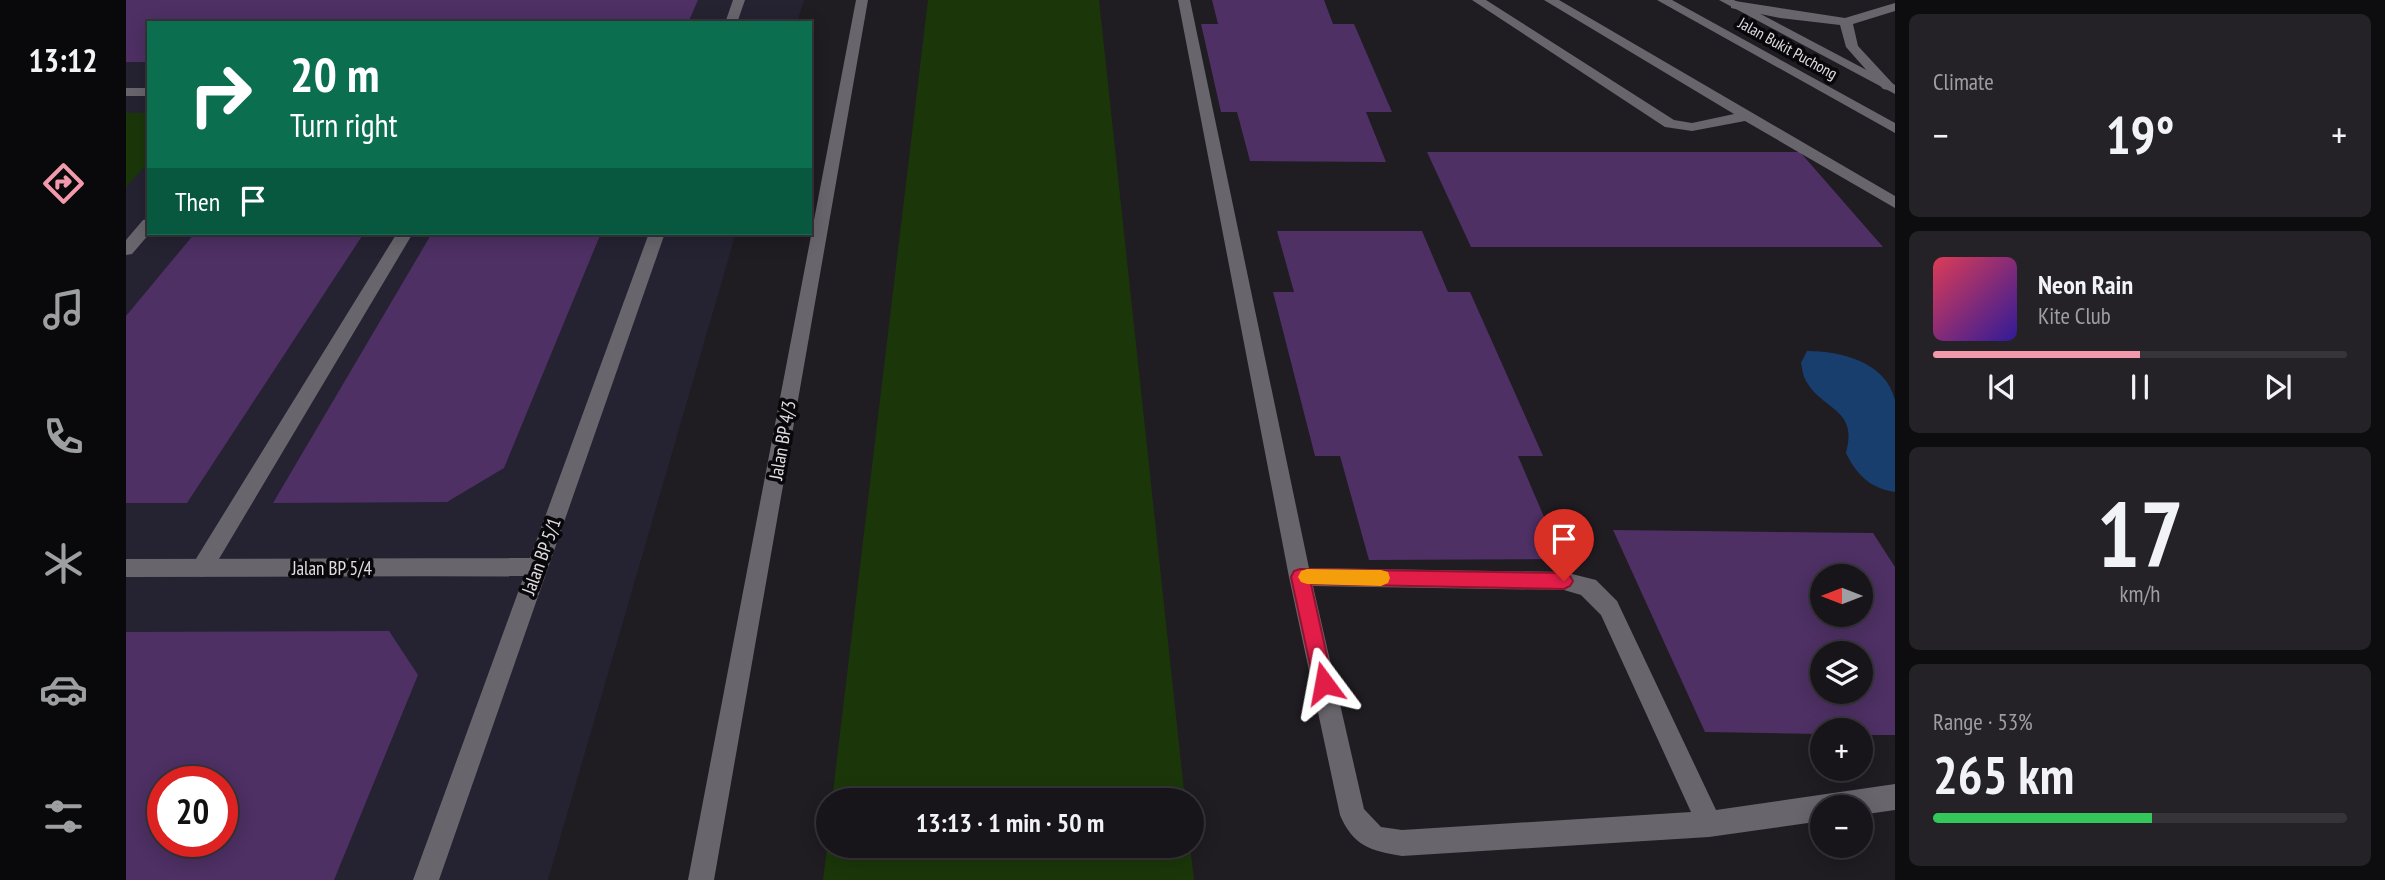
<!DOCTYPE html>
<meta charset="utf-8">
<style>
:root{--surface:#17151a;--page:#242227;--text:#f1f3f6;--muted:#9e9fa2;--line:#363439;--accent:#f29aac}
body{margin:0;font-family:"PT Sans Narrow",sans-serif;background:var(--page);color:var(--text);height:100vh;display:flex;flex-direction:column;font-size:26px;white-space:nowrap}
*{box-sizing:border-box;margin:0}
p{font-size:23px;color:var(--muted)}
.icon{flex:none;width:38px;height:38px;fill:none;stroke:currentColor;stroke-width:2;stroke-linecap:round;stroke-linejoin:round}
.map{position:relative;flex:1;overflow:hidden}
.drawer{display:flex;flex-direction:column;gap:14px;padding:14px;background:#0d0c0e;width:490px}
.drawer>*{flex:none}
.guide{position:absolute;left:21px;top:21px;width:665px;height:214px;border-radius:0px;box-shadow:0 4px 18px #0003,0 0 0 2px var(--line);background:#0b6e4f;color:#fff;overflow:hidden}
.needle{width:46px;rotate:270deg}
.fabs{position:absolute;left:1684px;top:564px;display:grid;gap:14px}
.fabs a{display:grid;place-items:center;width:63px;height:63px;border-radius:50%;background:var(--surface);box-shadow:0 4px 18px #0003,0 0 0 2px var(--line);font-size:35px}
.speed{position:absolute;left:21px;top:766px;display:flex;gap:14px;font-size:35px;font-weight:700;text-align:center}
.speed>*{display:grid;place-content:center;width:91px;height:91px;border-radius:50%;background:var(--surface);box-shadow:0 4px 18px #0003,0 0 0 2px var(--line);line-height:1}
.speed .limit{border:10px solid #d22;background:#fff;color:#111}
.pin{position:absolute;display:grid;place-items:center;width:60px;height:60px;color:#fff;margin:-72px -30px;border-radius:50% 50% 50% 0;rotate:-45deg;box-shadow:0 0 7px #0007}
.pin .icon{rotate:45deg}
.me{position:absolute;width:77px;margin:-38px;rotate:347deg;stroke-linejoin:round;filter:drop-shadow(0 0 5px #0008)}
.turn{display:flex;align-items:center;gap:24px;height:147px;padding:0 28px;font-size:32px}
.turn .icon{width:91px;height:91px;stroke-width:2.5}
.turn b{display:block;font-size:49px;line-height:60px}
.then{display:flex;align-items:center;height:66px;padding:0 28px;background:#0003;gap:14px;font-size:26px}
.big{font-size:52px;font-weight:600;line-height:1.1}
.drawer .widget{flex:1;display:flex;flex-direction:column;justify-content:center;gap:10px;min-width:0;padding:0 24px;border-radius:10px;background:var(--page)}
.drawer .dial{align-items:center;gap:0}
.dial b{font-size:91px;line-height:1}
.song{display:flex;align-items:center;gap:21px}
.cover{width:84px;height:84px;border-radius:10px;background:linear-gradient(135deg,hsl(350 70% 55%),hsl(250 70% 35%))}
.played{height:7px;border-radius:4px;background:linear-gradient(90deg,var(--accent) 50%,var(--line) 50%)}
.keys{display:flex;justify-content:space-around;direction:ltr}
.heat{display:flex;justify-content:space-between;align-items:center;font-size:38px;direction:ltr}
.charge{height:10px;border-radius:5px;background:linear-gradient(90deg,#34c759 53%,var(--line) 0)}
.trip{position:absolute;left:690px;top:788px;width:388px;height:70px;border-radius:35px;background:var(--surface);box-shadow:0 4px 18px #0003,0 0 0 2px var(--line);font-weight:600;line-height:70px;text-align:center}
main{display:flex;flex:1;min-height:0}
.dock{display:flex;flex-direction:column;width:126px;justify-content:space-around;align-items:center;background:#09080a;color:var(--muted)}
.dock .icon{width:49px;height:49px}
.dock .selected{color:var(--accent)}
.dock b{font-size:32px;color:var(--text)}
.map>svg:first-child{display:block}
</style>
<main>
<nav class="dock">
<b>13:12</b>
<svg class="icon selected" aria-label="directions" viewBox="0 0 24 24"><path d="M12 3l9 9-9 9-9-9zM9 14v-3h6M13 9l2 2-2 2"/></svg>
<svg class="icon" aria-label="music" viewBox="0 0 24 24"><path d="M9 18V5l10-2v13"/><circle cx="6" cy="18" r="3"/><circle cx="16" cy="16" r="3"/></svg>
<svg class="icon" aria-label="phone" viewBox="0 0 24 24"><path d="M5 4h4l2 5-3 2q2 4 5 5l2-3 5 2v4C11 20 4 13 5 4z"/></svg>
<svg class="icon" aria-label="climate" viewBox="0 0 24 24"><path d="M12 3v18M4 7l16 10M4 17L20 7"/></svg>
<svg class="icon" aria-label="car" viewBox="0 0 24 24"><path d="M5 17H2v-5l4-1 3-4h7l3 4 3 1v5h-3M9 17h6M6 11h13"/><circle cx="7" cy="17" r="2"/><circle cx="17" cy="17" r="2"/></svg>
<svg class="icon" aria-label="filters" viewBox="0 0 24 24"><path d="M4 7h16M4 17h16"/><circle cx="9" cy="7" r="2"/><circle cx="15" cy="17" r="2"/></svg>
</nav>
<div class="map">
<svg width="1769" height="880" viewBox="0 0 1769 880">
<rect width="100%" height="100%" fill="#1f1c22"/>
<path fill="#252232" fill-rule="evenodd" d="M0,0H678L671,23H23V233H610L422,880H0ZM37,782H96V842H37Z"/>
<path fill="#1b370a" d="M802,0H973L1059,800H706Z
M0,113H23V162L0,187Z
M702,839V845H1064L1068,880H697Z"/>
<path fill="#183e6d" d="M1681,351C1715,351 1760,362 1769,400C1769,408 1769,419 1769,427C1769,449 1769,471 1769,492C1745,489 1730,474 1720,453C1733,407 1695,411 1679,379C1677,375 1676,368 1675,363Z"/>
<path fill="#4e3064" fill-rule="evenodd" d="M0,0H572L562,23H23V62H0Z
M1086,0H1198L1207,24H1228L1266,112H1240L1260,162L1124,161L1111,112H1095L1075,24H1092Z
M1301,152H1674L1757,247H1345Z
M1151,231H1296L1322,292H1344L1417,456H1392L1436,559L1243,560L1214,456H1189L1147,292H1168Z
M69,233H238L61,503H0V316Z
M306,233H475L378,468L321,502L147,503Z
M1487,530L1747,533L1769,567V735H1734V730H1696V734L1579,732ZM1696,576H1734V614H1696ZM1696,653H1734V691H1696Z
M263,631L292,675L208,880H0V632ZM37,782H96V842H37Z"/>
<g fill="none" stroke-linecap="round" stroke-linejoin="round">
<path fill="#69656d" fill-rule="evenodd" d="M1052,0H1064L1183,568L1438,572L1470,580L1491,601L1590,810L1769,784V810L1734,815V807H1696V821L1583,837L1276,856C1245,851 1227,846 1214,815L1163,577ZM1187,586L1438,590L1455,595L1475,615L1565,812L1276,830L1255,827L1238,809Z
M1346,0H1360L1548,120L1566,123L1608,114L1418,0H1433L1769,196V208L1619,121L1566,131L1539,127Z
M271,233H287L84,574L76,577L68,574L65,568L68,562Z"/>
<path fill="#69656d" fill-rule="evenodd" d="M607,0H619L611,23H599Z
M730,0H742L588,880H562Z
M1609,1L1719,18L1769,3V11L1727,24L1732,46L1769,86L1762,90L1757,89L1720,47L1714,25L1654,18L1605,8V2Z
M0,88H23V96H0Z
M23,219L24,233L6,254L0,255V240L17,220Z
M523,233H539L313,880H287L398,576L0,577V559L404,558Z"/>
<path fill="#69656d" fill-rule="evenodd" d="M1531,0H1546L1769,123V133Z
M1593,0H1608L1769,85V94Z"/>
</g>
<path fill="#e11d48" stroke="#92132f" stroke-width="2" d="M1174,569L1438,573L1444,576L1447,581L1444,586L1438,589L1185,584L1207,683L1204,689L1198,692L1191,689L1188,683L1165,577L1168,571Z"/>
<path fill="#f59e0b" d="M1181,569L1255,570L1262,572L1264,578L1262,583L1255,586L1181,584L1175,582L1172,577L1175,571Z"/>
<g text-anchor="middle" stroke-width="7" stroke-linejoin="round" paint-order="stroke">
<g font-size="16" fill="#e1dee3" stroke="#08070a">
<text transform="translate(1662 48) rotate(29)" y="6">Jalan Bukit Puchong</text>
</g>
<g font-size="19" fill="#e1dee3" stroke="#08070a">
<text transform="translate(656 440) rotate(-80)" y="7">Jalan BP 4/3</text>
<text transform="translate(415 556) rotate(-70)" y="7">Jalan BP 5/1</text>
<text x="206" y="575">Jalan BP 5/4</text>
</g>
</g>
</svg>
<div class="fabs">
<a><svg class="needle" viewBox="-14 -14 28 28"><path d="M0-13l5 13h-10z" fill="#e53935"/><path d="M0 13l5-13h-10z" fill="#9e9fa2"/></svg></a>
<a><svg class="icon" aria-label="layers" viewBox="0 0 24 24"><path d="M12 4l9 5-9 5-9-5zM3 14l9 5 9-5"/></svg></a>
<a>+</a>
<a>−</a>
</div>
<div class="speed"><div class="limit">20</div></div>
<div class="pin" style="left:1438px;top:581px;background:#d93025"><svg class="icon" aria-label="arrive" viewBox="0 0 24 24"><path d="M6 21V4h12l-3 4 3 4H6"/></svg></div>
<svg class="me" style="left:1198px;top:683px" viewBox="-20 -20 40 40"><path d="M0-17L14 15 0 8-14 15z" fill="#e11d48" stroke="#fff" stroke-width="4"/></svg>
<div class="trip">13:13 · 1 min · 50 m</div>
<div class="guide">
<div class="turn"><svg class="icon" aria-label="right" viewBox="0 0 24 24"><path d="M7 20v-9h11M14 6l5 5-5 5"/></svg><div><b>20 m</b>Turn right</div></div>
<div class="then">Then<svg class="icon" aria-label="arrive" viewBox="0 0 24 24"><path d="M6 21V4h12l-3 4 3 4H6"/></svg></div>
</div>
</div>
<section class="drawer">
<div class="widget"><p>Climate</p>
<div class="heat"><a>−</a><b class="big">19°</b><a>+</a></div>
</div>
<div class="widget">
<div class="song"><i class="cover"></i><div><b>Neon Rain</b><p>Kite Club</p></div></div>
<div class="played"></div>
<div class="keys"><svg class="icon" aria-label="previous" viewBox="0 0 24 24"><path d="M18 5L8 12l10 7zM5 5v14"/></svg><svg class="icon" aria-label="pause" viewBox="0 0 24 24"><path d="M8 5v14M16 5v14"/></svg><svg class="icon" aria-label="next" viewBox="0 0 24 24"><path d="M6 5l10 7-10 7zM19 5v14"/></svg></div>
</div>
<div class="widget dial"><b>17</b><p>km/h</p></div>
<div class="widget"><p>Range · 53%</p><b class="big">265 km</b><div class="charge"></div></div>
</section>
</main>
